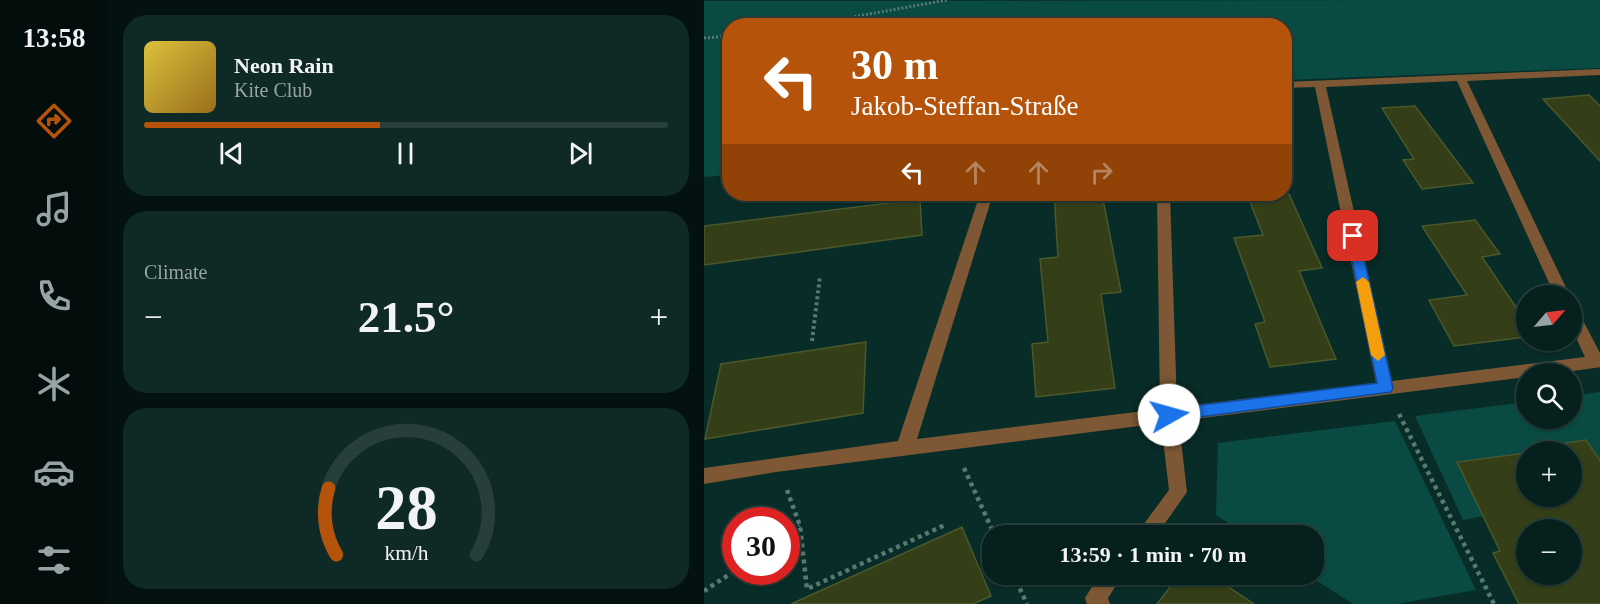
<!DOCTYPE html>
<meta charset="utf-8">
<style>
:root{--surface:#06211d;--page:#0f2926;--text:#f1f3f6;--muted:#98a3a4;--line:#273e3b;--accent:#b45309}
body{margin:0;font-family:Georgia,serif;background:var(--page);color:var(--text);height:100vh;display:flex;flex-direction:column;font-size:22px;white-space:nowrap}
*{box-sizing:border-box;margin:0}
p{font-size:20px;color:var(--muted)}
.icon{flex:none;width:33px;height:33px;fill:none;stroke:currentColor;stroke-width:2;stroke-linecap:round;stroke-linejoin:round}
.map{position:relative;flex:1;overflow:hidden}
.side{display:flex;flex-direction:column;gap:15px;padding:15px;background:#031210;width:596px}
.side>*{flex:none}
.hud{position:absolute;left:18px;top:18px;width:570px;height:183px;border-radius:24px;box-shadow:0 2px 4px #0004,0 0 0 2px var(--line);background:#b45309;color:#fff;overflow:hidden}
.needle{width:39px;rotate:62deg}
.buttons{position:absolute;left:812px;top:285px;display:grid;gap:12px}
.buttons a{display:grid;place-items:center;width:66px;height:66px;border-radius:50%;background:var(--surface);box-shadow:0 2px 4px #0004,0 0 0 2px var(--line);font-size:30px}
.speed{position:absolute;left:18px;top:507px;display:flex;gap:12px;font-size:30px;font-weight:700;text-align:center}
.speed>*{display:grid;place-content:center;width:78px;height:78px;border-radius:50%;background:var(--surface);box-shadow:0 2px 4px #0004,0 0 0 2px var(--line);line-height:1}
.speed .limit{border:9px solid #d22;background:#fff;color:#111}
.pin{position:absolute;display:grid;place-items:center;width:51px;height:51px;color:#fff;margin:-26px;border-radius:12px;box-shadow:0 3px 9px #0006}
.me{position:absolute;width:66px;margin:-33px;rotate:83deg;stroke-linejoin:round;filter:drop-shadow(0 0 4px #0008)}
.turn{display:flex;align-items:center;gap:21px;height:126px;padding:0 30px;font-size:27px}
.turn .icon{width:78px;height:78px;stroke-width:2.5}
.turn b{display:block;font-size:42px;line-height:51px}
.lanes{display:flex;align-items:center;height:57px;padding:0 30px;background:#0003;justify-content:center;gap:30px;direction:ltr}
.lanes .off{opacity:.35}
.big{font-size:45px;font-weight:700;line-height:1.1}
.side .tile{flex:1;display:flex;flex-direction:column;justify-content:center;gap:9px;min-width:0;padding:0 21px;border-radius:24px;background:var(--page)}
.side .dial{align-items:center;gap:0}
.dial svg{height:156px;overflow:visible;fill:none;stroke:var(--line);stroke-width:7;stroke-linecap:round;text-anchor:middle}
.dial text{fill:var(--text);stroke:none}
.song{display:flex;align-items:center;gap:18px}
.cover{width:72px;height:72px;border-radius:9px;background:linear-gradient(135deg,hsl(50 70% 55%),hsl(40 70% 35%))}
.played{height:6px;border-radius:3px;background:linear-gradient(90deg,var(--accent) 45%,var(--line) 45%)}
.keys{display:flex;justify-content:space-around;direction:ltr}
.heat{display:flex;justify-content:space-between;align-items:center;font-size:33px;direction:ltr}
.trip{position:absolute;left:278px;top:525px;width:342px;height:60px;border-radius:24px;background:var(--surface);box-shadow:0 2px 4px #0004,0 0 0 2px var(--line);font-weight:700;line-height:60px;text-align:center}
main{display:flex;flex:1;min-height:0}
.menu{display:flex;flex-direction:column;width:108px;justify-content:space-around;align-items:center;background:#020d0c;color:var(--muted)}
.menu .icon{width:42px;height:42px}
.menu .active{color:var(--accent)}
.menu b{font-size:27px;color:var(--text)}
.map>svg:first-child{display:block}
</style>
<main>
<nav class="menu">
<b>13:58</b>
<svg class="icon active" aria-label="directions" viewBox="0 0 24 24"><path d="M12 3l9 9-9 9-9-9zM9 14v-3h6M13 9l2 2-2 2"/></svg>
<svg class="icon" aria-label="music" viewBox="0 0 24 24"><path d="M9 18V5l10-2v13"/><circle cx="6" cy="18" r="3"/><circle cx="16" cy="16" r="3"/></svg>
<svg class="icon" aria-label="phone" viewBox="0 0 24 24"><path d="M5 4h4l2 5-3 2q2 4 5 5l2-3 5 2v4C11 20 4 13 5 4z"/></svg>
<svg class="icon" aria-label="climate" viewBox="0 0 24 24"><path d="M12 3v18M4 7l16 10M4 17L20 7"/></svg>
<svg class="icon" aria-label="car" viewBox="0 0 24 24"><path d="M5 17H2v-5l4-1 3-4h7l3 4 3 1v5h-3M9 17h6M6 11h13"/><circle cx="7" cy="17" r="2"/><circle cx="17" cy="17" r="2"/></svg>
<svg class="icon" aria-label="filters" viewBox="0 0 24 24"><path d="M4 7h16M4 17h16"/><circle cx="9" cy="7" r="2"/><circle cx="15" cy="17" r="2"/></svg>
</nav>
<section class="side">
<div class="tile">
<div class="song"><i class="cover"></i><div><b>Neon Rain</b><p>Kite Club</p></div></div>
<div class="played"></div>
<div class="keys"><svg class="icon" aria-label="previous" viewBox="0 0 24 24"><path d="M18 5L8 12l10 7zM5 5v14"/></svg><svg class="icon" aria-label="pause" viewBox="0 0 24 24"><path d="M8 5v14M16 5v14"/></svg><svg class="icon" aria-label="next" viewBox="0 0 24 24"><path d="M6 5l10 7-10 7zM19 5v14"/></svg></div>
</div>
<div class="tile"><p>Climate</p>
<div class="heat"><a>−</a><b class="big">21.5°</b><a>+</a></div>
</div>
<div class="tile dial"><svg viewBox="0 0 100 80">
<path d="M14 69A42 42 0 1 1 86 69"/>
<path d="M14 69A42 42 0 0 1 10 35" stroke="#b45309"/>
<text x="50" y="56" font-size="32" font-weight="700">28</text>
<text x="50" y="72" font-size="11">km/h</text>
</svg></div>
</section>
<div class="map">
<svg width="897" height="604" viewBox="0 0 897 604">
<rect width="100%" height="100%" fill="#082c27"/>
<path fill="#094b43" d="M896,0V68L581,80L580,26H26L25,175L0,177V1Z
M896,392V462L882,440L826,449L828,451L822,452L780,516L759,520L711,416L822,402V418H867V396Z
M691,421L772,590L692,604H649L604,575L609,574V536L544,535L512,515L514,443Z"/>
<path fill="#343f17" stroke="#4b582c" stroke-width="1.5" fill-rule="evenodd" d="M885,95L897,107V162L839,99Z
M711,106L769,183L718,189L699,160L710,159L678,108Z
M350,194H398L417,292L397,294L411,388L332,397L328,344L344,342L336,259L354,257Z
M543,194H585L618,268L595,271L632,359L566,367L551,324L561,322L530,238L559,235Z
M216,199L218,235L0,265V226Z
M771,220L796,254L778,257L822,322V337L750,346L725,300L763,295L718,226Z
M162,342L159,413L1,439L17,364Z
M882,440L897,462V604H815L789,553L796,551L753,462L822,453V496H867V452H828L825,448ZM822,530H867V574H822Z
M258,527L287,596L269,604H87Z
M476,574H505L550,604H453Z"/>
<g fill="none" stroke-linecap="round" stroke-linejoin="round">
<path stroke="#577974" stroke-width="3" stroke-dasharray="2 2" stroke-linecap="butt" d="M99,26L243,0
M0,38L26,36"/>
<path stroke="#577974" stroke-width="4" stroke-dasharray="3 3" stroke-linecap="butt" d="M108,341L116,276"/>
<path stroke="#577974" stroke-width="4.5" stroke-dasharray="4 4" stroke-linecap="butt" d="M695,414L790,604
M260,468L291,536
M83,490L96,526L103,589L243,524
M82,536L96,526
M309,574L323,604
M0,591L32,570"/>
<path fill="#7e5835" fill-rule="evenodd" d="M465,408L471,410L474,415L483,492L452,536H431L465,490L456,415L459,410Z
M396,574H419L404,598L406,604H383L381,598Z"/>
<path fill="#7e5835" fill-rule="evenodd" d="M897,69V75L763,81L866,296H851L753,81L622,87L688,381L881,357L867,327V306L872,307L897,355V367L846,374H822V377L72,472L0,484V468L194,441L276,194H289L213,439L456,409L453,194H466L473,407L672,383L611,87L580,88V82Z"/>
</g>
<path fill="#1a73e8" stroke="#114b97" stroke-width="1.5" d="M649,232L655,236L689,388L687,392L465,421L459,420L457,415L459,411L465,409L673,383L643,236Z"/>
<path fill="#f59e0b" d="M659,277L665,282L681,355L674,361L667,355L652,282Z"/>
</svg>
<div class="buttons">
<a><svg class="needle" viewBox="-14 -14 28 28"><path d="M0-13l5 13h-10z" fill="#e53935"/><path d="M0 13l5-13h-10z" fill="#98a3a4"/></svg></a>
<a><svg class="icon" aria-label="search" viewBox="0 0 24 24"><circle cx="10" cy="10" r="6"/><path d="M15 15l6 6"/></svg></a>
<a>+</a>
<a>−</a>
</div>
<div class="speed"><div class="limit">30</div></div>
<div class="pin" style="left:649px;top:236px;background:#d93025"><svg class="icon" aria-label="arrive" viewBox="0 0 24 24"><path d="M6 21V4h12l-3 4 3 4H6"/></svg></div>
<svg class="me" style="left:465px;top:415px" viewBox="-20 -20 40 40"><circle r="19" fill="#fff"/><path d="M0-13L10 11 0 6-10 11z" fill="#1a73e8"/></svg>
<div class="trip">13:59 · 1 min · 70 m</div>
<div class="hud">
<div class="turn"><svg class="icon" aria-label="left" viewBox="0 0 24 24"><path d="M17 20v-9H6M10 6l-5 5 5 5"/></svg><div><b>30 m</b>Jakob-Steffan-Straße</div></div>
<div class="lanes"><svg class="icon" aria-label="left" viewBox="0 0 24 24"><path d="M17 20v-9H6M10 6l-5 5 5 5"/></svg><svg class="icon off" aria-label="ahead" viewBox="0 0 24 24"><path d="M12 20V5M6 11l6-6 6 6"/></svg><svg class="icon off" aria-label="ahead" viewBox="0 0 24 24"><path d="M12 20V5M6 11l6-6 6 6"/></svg><svg class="icon off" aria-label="right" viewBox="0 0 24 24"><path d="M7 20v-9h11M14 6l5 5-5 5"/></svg></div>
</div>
</div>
</main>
